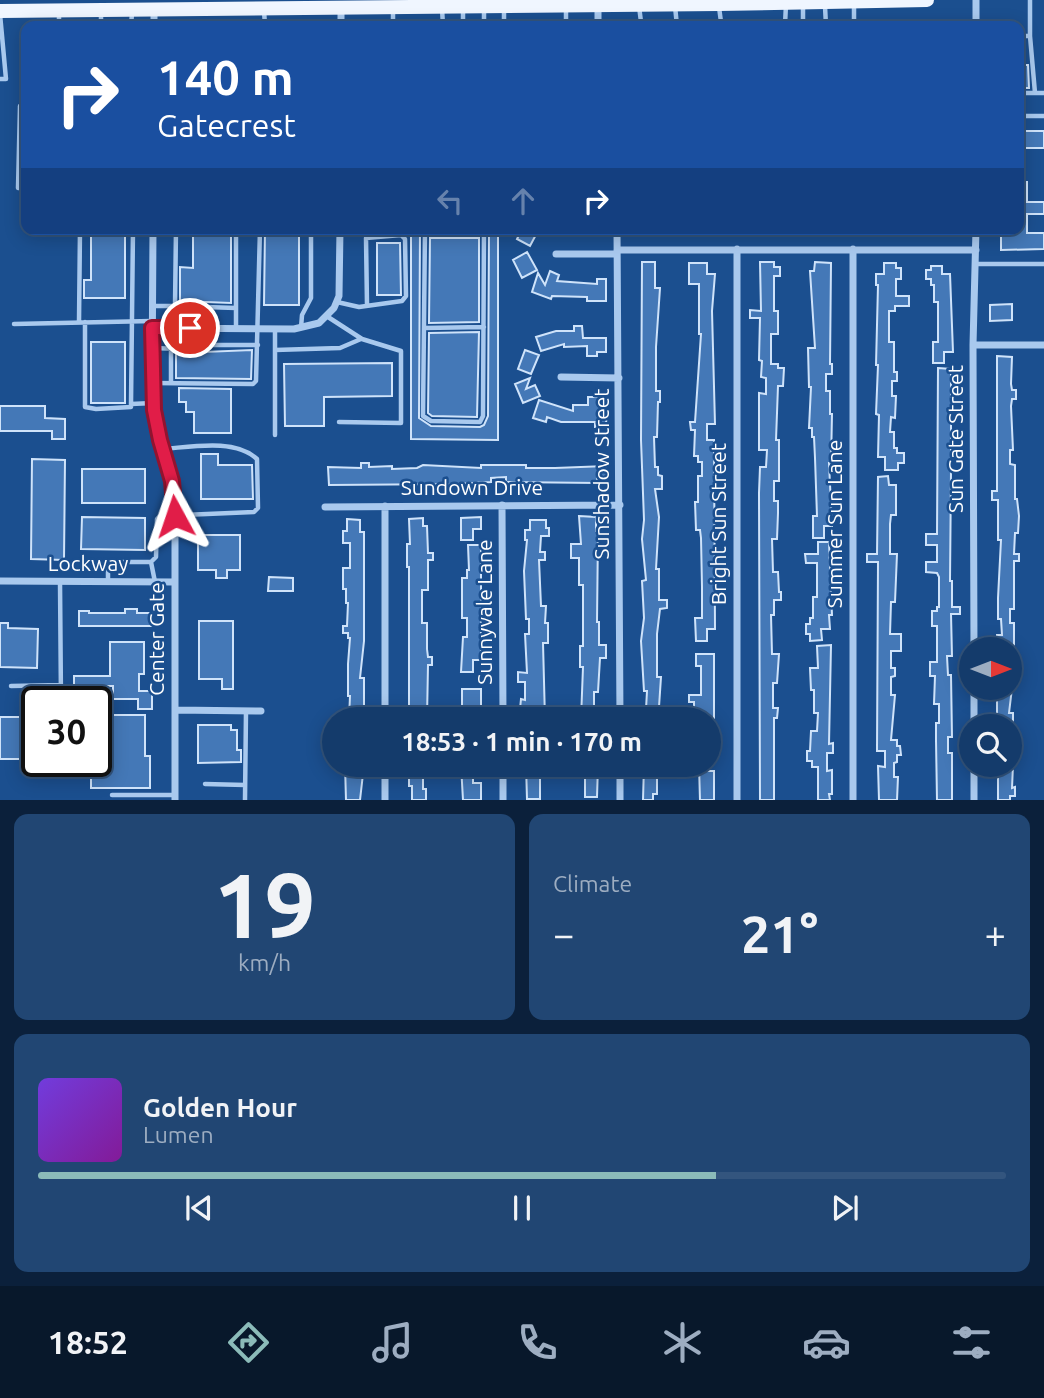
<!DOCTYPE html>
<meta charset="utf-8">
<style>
:root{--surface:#143b6b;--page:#214673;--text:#f1f3f6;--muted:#9dadc1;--line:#33557e;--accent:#8bbbb9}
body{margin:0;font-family:Ubuntu,sans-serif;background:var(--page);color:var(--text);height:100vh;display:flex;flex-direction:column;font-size:26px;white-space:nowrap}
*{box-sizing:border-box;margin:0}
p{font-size:23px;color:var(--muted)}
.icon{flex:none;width:38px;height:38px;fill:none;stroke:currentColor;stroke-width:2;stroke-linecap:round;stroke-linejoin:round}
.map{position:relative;height:800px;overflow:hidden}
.drawer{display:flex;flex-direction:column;gap:14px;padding:14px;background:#0b203b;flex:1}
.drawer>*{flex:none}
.guide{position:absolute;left:21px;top:21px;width:1003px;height:214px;border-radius:14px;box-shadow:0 4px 18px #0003,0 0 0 2px var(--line);background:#1a4fa0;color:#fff;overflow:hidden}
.needle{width:46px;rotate:90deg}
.fabs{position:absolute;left:959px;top:637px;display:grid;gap:14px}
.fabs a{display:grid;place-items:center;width:63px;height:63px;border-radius:50%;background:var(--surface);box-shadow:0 4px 18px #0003,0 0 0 2px var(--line);font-size:35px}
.speed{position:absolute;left:21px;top:686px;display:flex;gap:14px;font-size:35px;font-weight:700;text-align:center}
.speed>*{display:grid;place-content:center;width:91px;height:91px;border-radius:50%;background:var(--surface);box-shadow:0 4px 18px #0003,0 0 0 2px var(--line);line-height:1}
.speed .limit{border:4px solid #111;border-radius:10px;background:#fff;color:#111}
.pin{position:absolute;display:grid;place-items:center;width:60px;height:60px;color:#fff;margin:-30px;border:4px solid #fff;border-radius:50%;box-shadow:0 2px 7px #0007}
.me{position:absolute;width:77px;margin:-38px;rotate:355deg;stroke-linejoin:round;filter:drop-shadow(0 0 5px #0008)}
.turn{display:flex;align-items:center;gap:24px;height:147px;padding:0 21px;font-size:32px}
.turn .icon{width:91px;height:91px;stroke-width:2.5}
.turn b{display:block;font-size:49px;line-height:60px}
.lanes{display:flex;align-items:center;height:66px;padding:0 21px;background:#0003;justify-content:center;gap:35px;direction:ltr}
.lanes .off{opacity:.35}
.big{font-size:52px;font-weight:700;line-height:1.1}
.drawer .card{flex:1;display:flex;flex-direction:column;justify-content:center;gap:10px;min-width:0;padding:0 24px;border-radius:14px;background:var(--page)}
.drawer .dial{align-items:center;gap:0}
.dial b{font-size:91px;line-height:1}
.song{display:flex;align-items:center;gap:21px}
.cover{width:84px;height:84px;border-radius:10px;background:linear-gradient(135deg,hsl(260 70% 55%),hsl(290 70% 35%))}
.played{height:7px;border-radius:4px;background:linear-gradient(90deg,var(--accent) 70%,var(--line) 70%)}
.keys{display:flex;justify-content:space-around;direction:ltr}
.heat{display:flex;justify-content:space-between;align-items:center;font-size:38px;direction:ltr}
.drawer .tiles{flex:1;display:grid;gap:14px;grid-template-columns:1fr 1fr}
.card:last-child{grid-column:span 2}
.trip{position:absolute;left:322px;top:707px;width:399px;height:70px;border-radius:35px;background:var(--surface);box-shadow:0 4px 18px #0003,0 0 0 2px var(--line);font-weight:700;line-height:70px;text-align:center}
.dock{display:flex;height:112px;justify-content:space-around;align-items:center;background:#08182b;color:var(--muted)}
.dock .icon{width:49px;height:49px}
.dock .on{color:var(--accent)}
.dock b{font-size:32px;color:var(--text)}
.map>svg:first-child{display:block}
</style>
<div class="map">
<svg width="1044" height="800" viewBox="0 0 1044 800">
<rect width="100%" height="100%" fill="#1b4f8f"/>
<path fill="#4478b7" stroke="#cfe3fa" stroke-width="2" d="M1018,65H1028L1029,88H1018Z
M1020,131H1044V148H1020Z
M1018,182H1027V202H1044V214H1027V233H1044V249L1001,250V233H1011V229H1018Z
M91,229H125V298H84V280H91Z
M193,229H231V303L180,301V267L193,268Z
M265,229H299V305H264Z
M411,229H420L419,418L431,426L480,427L484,425L488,416L489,229H498V440L411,439Z
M522,229H539L530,246L517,239Z
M430,238H479V322L429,323Z
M377,243H400L401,295H377Z
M527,252L537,270L522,278L513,260Z
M642,262H655V288H660L656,347V391H660V402H658L657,437H654L655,467H658V475L662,476V489H655L659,517L656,569H659V600H667V608L660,609L657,634V677H661L659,707H662L661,719H642V709H646L647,691H644L641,641L644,618L642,581L646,580L642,539L644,520L641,440Z
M760,262H774V267H780V276H774V311H778V334H771V364H778V368H784L783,386H778L776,440H779V481H774V501H778V513L777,539H772L773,572H778L779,592H781V600H774V615H771L772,654H779L777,683H773V708H778L777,718H774V800H760L759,493L760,467H766L767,450H759V393L766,394V378L761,377L762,361L759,360L760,318H750V310L761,311Z
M815,262L831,263L830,364H832V374H826V391H830V414H832L831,463H829L832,526H824V538H813V516H817L815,458L814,437H812V428H809L811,387H809L808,348H815L810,271H814Z
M689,263H707V274H715L712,311L715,424H707V440H714L715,629H707V641H696L695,618H702V587L701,538L700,530H696L695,502H698V476H702V462H698V456H694L695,430H691L690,422H695L701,334H699V284H689Z
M884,263H896V268H901V279H896V296H909V306H895V311H889V342H894V372H897V381H892V396H896L895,418L891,417L890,432H894V448H897V453H904V463H898V470H885V457H878L879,415L876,414L878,365H876L878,285H876V274H884Z
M931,266H942V274H950L953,352H944V363H933V342H938V302H934V285H931V279H926V270H931Z
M550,271L559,275L557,281L597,284V279H606V301H587V297L552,296L551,299L532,292L538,273L545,285Z
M1012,304V320L990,321V305Z
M574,326H582L583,338H606V352H597V356H587V346L564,347V344L541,351L536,337L556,331H574Z
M479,332L477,417L432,416L428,413L429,333Z
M91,342H125V403H91Z
M192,350H204V352L252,350L251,379L176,378V354H192Z
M525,350L539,355L531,374L518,369Z
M997,356L1012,357L1011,384L1012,390H1016V399H1012L1011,406L1013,450H1010V464L1015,465V499H1017L1019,516L1018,533H1015L1014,554H1019V561H1014V609H1010V623H1014V645L997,646V635H1002L1001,619H998V598L1001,540H998V500H992V491H997Z
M392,363V396L324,397V426H285L284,364Z
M938,368L951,369V450H953L951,471L950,581H952V607H960V614H951L952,656H947L948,675H951L952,737H948V753H952V800H937L936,740V723H939V704H934L935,676H930V662H937V626H932V611H937V607H939V577L937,573L926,572V562H937V545H926V534H937Z
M530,378L526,389L535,385L540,396L523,403L515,384Z
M179,388L231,389V433H194V412H186V402H179Z
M588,397H607L606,427H595V422H561L547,417L546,422L533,418L539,400L573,411V405H588Z
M0,406H45V418L65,419V439H52V431H0Z
M201,454H218V465H252L253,499H201Z
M32,459L65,460L64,560L31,559Z
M361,463H369V467L392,466V469L417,468L423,465L481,468V465H526V468H555L606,466V476H597V483L506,482V477L491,478V482L456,484L329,485L328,467L361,468Z
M82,469H145V503H82Z
M888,476L889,485H896V515H891L890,524V554H897L895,602H891L890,634H901V651H891V668H895V676L891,677V695H895L891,740H897V746H900L901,755H897V762L894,763V777H898L897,800H879L878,766L885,767V751H877L878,562H867V554H877L878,477Z
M579,516L596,517V531H598L597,622H599V645H606V658H600L598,692H594V707H598V719H581L583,667H580V646H583V585H579V558H571V544H581Z
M82,517L145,518V550L81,549Z
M481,517V529H473V540H461V518Z
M423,518V526H427L428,553H433V560H428V590H422V623H427V649L428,657H432V665H428L427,718H409V567H407V544H410L409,519Z
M347,519L360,520V532H364V641L360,678H364V711H370V719H349L350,696H348V664L350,638H348V633H343V626H347L348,603H346V589H343V568H350V543H343V531H347Z
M530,520H546V528H549V536H541L540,552H545V560H539L541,606H546L545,623H548V643H543L545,719H525V710L520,709L521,699L525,700V682H518V672L527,673L525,634H529V619H526L524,571L527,540H525V530H530Z
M198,535H240V570H227V578H216V570H198Z
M818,542H829L832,615H829L830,629H821L822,640L810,641V634H806V624H810V618H813V597H817V563H806L805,554H818Z
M468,545H481V660H473V672H461L463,637H467V618H462V578H467V570H469Z
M269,577L293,578V591H268Z
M125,609H137V613H152V626H79V611H89V613H125Z
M199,621H233V689H222V679H199Z
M0,623H8V628L38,629L37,668L0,667Z
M110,642H144V674H139V691H152V709H138V699H113V686H96V699H74V676H110Z
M831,645L829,744L833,743V753H827V771L832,770V794H829L830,800H818V767H812V761H807V751H810L811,731H817L818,713H814V690H811L810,668H818L817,646Z
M696,654H714V718H700V712H694V702H689V695H701V666H696Z
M1000,688H1012L1009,713H1013V726H997V692H1000Z
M462,689H481V719H462Z
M101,715H145V756H150V788H91V761H96V756H101Z
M0,717H27V759H0Z
M198,725H231V730H237V750H241V762L198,763Z
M345,765H364L360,800H346Z
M461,765H473V783H481V800H463Z
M526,765H540V799H527Z
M585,765H598L597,797H585Z
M644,765H657V794H653V800H643Z
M699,765H707V771H714V800H700Z
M998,765H1013L1012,788L1015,787V796H1010V800H998Z
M409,766H423V789H426V800H412V786H409Z"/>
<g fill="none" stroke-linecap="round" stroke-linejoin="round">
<path stroke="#a9c9ee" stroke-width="4.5" d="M1030,0V36L1035,93
M854,2V26
M639,6L641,22L646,26
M675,6L677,26
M803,6V26
M825,6L826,26
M504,7V26
M719,7L721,22L724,26
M442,8L443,26
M393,9V26
M264,10L265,26
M101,12V26
M59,26V11
M131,26L132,13
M463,26V8
M484,26V10
M566,26V7
M631,26L641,22
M783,26L785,25L786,4
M1018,36H1030
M0,79H6L0,14
M1018,93H1044
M26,106H20L18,188H26
M1018,116H1044
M236,229V328
M425,229L423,416L431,421L480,422L483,416L484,229
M425,233H483
M976,264H1044
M337,302L359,307L402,301L406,296L405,239L401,235L366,238L367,305
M152,306H175L176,229
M175,306L236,308
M328,317L362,339L401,351V423L339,422
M79,322L80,229
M85,322V407L96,409L131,407V404L153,403
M14,324L152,321
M301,328L302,315L311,298V229
M424,328L484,327
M153,348L181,349L190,345H258
M275,350L340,348L361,339
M152,383L253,384L256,381L260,229
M171,383V349
M131,404L133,229
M275,435V330
M151,562L155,582
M108,581V565L112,562H151L156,557L157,519L160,516L254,512L258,508L257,459C235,438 191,447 163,449
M60,582L61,702
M11,686L61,685
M205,784L245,785
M112,795H175
M245,800L246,711"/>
<path stroke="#a9c9ee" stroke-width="7" d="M976,0V26
M154,26V10
M341,26V9
M598,26V4
M153,229L152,389L156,425L172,481L175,513V800
M617,229L620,719
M737,249V800
M853,249V800
M617,250H976
M556,254H617
M152,328L294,329L319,323L334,308L339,296L340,229
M973,345H1044
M561,377L619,378
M502,505L503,719
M325,507L620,505
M0,581L175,582
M974,649L973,345L976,229
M974,688V726
M175,710L261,711
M385,719V506
M385,765V800
M503,765V800
M974,765V800
M620,800V765"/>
<path stroke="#f0f6ff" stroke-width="14" d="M0,11L719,4L927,0"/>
</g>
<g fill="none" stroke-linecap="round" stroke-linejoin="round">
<defs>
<path id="route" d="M175,516L172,481L160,440L154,410L152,328H190"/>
</defs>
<use href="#route" stroke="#92132f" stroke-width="18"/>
<use href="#route" stroke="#e11d48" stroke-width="12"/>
</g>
<g text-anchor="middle" stroke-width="5" stroke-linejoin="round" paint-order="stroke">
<g font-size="21" fill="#fff" stroke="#1b4f8f">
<text transform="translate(956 439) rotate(-90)" y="7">Sun Gate Street</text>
<text transform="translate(602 474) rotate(-90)" y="7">Sunshadow Street</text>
<text x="472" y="495">Sundown Drive</text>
<text transform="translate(719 524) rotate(-90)" y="7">Bright Sun Street</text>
<text transform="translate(835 524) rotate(-90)" y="7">Summer Sun Lane</text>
<text x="88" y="571">Lockway</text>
<text transform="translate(485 612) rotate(-90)" y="7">Sunnyvale Lane</text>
<text transform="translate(157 639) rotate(-90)" y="7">Center Gate</text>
</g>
</g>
</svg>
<div class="fabs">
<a><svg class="needle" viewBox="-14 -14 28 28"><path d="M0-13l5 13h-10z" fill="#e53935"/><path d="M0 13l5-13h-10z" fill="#9dadc1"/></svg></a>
<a><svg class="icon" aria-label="search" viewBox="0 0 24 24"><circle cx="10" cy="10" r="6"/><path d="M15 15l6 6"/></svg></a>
</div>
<div class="speed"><div class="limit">30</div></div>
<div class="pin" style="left:190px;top:328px;background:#d93025"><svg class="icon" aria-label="arrive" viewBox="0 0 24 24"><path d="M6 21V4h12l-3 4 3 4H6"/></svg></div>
<svg class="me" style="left:175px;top:516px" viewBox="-20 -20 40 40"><path d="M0-17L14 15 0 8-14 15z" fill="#e11d48" stroke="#fff" stroke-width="4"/></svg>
<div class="trip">18:53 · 1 min · 170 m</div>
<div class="guide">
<div class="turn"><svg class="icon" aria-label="right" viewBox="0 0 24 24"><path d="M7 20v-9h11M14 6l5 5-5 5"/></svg><div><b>140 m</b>Gatecrest</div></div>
<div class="lanes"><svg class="icon off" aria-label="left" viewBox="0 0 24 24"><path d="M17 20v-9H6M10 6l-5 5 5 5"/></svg><svg class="icon off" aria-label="ahead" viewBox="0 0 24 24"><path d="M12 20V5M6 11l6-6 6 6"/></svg><svg class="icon" aria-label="right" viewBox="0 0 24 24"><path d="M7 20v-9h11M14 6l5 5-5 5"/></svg></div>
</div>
</div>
<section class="drawer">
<div class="tiles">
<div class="card dial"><b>19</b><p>km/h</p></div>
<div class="card"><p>Climate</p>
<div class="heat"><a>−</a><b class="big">21°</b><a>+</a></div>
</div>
<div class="card">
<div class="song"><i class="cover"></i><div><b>Golden Hour</b><p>Lumen</p></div></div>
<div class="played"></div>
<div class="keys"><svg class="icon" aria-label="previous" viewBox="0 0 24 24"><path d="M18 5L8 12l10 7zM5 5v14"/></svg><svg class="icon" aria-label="pause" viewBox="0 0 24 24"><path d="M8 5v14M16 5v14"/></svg><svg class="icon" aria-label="next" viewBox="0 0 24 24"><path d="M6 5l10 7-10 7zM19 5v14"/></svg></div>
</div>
</div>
</section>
<nav class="dock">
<b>18:52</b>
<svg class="icon on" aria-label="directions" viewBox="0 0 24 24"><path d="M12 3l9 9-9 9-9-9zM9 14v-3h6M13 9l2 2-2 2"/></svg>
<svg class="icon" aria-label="music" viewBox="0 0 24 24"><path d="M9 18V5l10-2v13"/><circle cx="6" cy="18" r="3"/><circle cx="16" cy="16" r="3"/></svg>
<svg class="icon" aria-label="phone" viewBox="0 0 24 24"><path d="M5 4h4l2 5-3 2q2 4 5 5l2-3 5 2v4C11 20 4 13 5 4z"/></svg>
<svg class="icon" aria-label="climate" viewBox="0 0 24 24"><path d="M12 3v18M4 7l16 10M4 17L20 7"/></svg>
<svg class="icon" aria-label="car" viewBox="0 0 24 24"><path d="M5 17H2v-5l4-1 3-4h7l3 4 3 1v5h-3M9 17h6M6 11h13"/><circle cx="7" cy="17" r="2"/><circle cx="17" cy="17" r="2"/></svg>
<svg class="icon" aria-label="filters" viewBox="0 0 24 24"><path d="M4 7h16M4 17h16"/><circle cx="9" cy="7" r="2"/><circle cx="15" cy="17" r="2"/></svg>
</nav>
